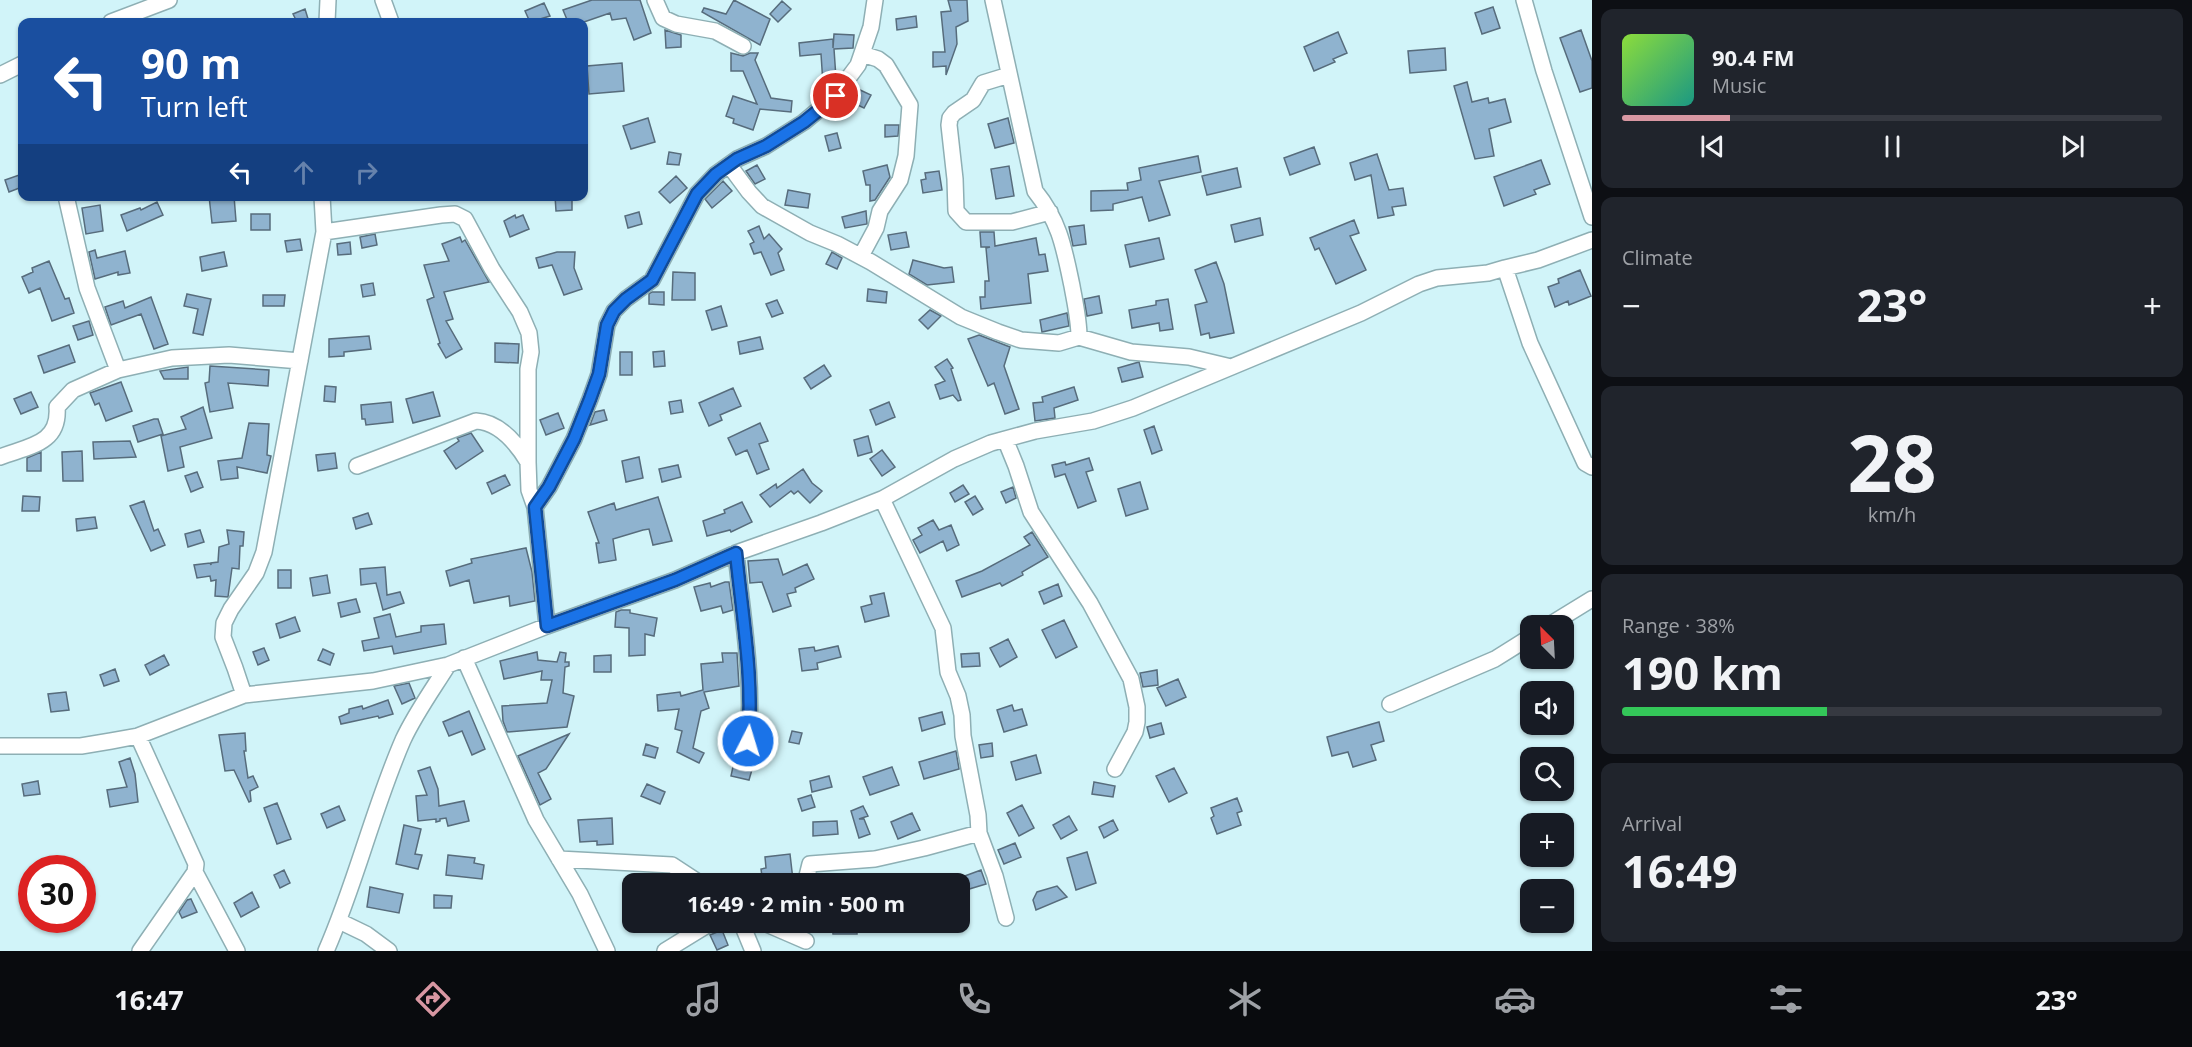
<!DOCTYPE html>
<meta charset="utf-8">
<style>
:root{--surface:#171b24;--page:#20242c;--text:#f1f3f6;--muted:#9ea1a6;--line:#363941;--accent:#d897a2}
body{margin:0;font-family:"Open Sans",sans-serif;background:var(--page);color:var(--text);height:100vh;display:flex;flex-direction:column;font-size:22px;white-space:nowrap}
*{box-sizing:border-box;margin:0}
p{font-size:20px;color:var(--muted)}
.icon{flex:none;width:33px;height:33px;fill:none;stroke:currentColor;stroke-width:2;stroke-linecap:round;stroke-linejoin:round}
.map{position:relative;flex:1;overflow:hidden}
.panel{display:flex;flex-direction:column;gap:9px;padding:9px;background:#0d0f14;width:600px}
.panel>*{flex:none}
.top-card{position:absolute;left:18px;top:18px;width:570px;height:183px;border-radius:12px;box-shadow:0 2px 4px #0004;background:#1a4fa0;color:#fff;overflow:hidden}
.needle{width:39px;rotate:336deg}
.buttons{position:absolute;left:1520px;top:615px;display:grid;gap:12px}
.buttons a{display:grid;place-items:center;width:54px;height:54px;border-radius:12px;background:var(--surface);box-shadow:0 2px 4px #0004;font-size:30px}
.speed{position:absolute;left:18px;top:855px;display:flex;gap:12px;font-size:30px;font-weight:700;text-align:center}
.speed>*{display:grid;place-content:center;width:78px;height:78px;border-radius:50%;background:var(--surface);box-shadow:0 2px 4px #0004;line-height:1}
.speed .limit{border:9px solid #d22;background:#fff;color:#111}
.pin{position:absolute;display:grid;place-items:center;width:51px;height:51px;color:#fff;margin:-26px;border:3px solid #fff;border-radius:50%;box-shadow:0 2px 6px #0007}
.me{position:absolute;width:66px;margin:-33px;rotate:5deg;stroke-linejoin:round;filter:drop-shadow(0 0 4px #0008)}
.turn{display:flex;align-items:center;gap:21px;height:126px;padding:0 24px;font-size:27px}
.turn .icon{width:78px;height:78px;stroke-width:2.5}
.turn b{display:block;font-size:42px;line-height:51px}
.lanes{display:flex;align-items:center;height:57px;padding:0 24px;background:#0003;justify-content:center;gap:30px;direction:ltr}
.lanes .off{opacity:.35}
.big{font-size:45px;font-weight:700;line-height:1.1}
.panel .tile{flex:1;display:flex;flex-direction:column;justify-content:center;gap:9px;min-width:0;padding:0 21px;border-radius:12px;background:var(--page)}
.panel .dial{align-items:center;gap:0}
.dial b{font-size:78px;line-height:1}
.song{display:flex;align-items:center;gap:18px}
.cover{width:72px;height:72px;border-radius:9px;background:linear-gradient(135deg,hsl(90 70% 55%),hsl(170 70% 35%))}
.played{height:6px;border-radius:3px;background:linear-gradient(90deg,var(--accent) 20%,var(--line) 20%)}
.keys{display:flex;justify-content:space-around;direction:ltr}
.heat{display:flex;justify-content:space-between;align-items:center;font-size:33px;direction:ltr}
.charge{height:9px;border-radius:4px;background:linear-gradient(90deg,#34c759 38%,var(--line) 0)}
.trip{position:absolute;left:622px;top:873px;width:348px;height:60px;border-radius:12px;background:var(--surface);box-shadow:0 2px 4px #0004;font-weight:700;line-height:60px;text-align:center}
.tabs{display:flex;height:96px;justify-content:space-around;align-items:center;background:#090b0e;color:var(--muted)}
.tabs .icon{width:42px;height:42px}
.tabs .selected{color:var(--accent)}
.tabs b{font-size:27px;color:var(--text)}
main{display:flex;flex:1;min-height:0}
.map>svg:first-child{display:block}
</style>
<main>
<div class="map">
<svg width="1592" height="951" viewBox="0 0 1592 951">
<rect width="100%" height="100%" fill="#d1f4f9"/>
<path fill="#8fb3cf" stroke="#576c7c" stroke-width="1.5" d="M592,0H640L651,33L634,40L626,18L612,20L610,13L584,22H568L563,10Z
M734,0L770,19L760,45L702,12L704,8L726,14Z
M948,0H967L968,21L956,27L957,44L946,75V66L933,67V52H945L941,12L951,11Z
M782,1L791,9L778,22L770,14Z
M544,3L550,16L530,22L525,11Z
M1493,7L1500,28L1482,34L1475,13Z
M305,9L309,22H297L293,14Z
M916,16L917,27L897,30L896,19Z
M665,30L681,35V47L666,48Z
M1581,30L1592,61V88L1580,92L1560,38Z
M1338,32L1347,53L1333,59L1335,62L1314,71L1304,47Z
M834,34L854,35L853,48L834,49L836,78L833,83L823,84L821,54L800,56L799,43L833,39V48Z
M1445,48L1446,70L1410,73L1408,51Z
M731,53L743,56L750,53H758L755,60L771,98L792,101L791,112L760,109L753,130L733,123L734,119L726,116L733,96L757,104L743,71H731Z
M622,63L624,91L589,94L587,66Z
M1467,82L1472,102L1488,98L1489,103L1505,99L1511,122L1489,129L1494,156L1475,159L1454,86Z
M858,89L871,95L864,108L851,102Z
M648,118L655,142L631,149L623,126Z
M1008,118L1014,143L995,148L988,124Z
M885,125H899L898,136L885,137Z
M837,133L841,148L829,151L825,136Z
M1314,147L1320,164L1290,175L1284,158Z
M669,152L681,154L679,165L667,164Z
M1377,154L1389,190L1403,188L1406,205L1392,207L1394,215L1378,218L1371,175L1355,180L1350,163Z
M1198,156L1201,172L1159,181L1170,215L1149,221L1142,197L1113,204V210L1091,211V191L1128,190L1127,183L1141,180L1139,168Z
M1541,160L1550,184L1534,190L1536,194L1504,206L1494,177Z
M757,165L765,179L755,184L746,171Z
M887,165L890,177L875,200L870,201V185H866L863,171Z
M1009,166L1014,196L996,199L991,169Z
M1237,168L1241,187L1207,195L1202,176Z
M939,171L942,190L923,193L921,180L926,179L925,173Z
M22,174V187L9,192L5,180Z
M676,176L687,188L670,203L659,192Z
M723,181L732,191L712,208L705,199Z
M788,190L810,194L808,208L785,205Z
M209,196H234L236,221L212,223Z
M555,196H572V210L556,211Z
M157,202L163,215L127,231L121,215L140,208L141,210Z
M100,205L103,231L86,234L82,208Z
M866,211L867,224L845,228L842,217Z
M639,212L642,224L628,228L625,216Z
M251,214H270V230H251Z
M515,215L516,218L523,215L529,229L510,237L504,221Z
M1260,218L1263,235L1235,242L1231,225Z
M1354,220L1359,233L1350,236L1366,270L1336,284L1319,248L1315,250L1310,238Z
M1084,225L1086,244L1073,246L1069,227Z
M759,226L764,239L769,234L782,249L778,253L784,270L771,275L761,252L754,254L750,244L754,242L748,231Z
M906,232L909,247L891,250L888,235Z
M980,232H994L995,246L1036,238L1039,255L1045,254L1048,271L1028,274L1031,303L981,309L980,297H985V281H989L986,248L990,247H981Z
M375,234L377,245L362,248L360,237Z
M460,237L462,242L465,240L489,282L444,292L453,319L446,321L462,349L446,358L438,344L440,343L427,300L434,297L424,265L449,261L442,244Z
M1159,238L1164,259L1130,267L1125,245Z
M300,239L302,250L287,252L285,241Z
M350,242L351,254L338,255L337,244Z
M95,250L97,258L125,251L130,273L118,275V272L95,279L89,252Z
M224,252L227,266L202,271L200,257Z
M557,252H575L574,268L582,289L564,295L552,265L539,268L536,258Z
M832,252L842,258L837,269L826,264Z
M913,260L944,268L952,267L954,282L927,285L909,274Z
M49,261L65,299L69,298L74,313L52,321L40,288L29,293L22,277L33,272L32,268Z
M1216,262L1224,284L1234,333L1210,338L1209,333L1201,335L1195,305L1207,302L1195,270Z
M1580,270L1591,296L1569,305L1568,301L1555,307L1548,287L1559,283L1558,279Z
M673,272L695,273V300H672Z
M373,283L375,295L363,297L361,285Z
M868,289L887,292L886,303L867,301Z
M652,292H664V305L649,304V294Z
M187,294L211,299L203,335L193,333L198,309L184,306Z
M263,295H285L284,306H263Z
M1099,296L1102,313L1087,316L1084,299Z
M151,297L168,344L154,349L141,314L111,325L105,307L123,301L125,308Z
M1168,299L1173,329L1160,331L1159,323L1132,328L1129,310L1156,305V301Z
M777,300L783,313L772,317L766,304Z
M721,306L727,326L712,330L706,311Z
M930,310L941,316L928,329L919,320Z
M1067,313L1069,326L1042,332L1040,320Z
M89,321L93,335L78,340L73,326Z
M979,335L1010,347L1004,366L1019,409L1005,414L994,383L988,386L968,339Z
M369,336L371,349L344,352V356L329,357V339Z
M760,337L763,349L740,354L738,342Z
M495,343L519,344L518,363L495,362Z
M69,345L75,362L44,373L38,356Z
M664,351L665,366L654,367L653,352Z
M620,352H632V375H620Z
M947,359L953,368L951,369L961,400L958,401L953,395L940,399L935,385L945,381L935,367Z
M1139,362L1143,377L1122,382L1118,368Z
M824,365L831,376L811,389L804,378Z
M210,366L269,370L268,386L228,383L233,408L210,412L205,383L209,382Z
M188,367V379H164L160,371Z
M121,382L132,411L106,421L99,403L95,405L90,393Z
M325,386L336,387L335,402L324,401Z
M1074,387L1078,400L1054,408L1055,418L1035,421L1033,403L1043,402L1042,397Z
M733,388L741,406L720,415L722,420L709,426L699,403Z
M31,392L38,407L21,414L14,399Z
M433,392L440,416L413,423L406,399Z
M681,400L683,412L671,414L669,402Z
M391,402L393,422L366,425L365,419H362L361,405Z
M889,402L895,417L876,425L870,410Z
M203,407L212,438L180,447L184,467L168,471L161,436L186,429L181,417Z
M604,410L607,420L590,425L595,412Z
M558,413L564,428L546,435L540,420Z
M154,419H158L163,434L138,442L133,426Z
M249,423L269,424L267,455L271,456L267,473L237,467L238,478L221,480L218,461L242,458Z
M760,423L768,441L759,444L769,469L757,474L747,450L736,455L728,438Z
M1154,426L1162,450L1152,454L1144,430Z
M471,433L483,451L456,469L444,451L459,441L457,438Z
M868,436L872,452L858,456L854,440Z
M130,441L136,457L94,459L93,442Z
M882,450L895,467L882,476L870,459Z
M82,451L83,481H63L62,452Z
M41,452V471H27V458Z
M335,453L337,468L318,471L316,455Z
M639,457L643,478L626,482L622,461Z
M1089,458L1093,470L1086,472L1096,501L1078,508L1065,474L1055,477L1052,465L1065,462L1066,465Z
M678,465L681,477L662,482L659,469Z
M803,469L812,483L822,491L810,503L798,491L794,494L791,491L770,507L760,495L776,484L777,488Z
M197,472L203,487L191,492L185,476Z
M505,475L510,485L492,494L487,483Z
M1140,482L1148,509L1126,516L1118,489Z
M963,485L969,494L955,502L950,493Z
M1013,487L1016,498L1006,503L1001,492Z
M23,496L40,497L39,511H22Z
M975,496L983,509L973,515L965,502Z
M658,497L672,541L653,545L649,529L643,530L613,539L616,560L599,563L596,543H599L588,512L614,503L616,510Z
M144,501L154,531L158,529L165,545L151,551L130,506Z
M742,502L752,522L731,532L730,530L707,536L703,521L725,513L724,510Z
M368,513L372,524L356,529L353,518Z
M95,517L97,528L77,531L76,519Z
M933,520L939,530L951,525L959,545L947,551L943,541L920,553L913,540L922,535L918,528Z
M200,530L204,542L188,547L185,534Z
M227,530L244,532L243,546H240L239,569L232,568L228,597L215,596L216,580L211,581L210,576L197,578L194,565L210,563L211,565V563L218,562L219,547L229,544Z
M1032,532L1048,557L1022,572L1023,575L1002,586L1000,583L962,597L956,581L982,571L1030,545L1024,537Z
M526,548L532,572L535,601L510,606L509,596L474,603L469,580L450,586L446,571L472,563L471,559Z
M778,559L783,575L807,564L814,579L795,588L796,592L787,594L791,606L773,612L762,582L750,583L748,561Z
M385,567L387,595L400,592L404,603L383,610L376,583L361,585L360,569Z
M278,570H291V588H278Z
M327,575L330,593L313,596L310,578Z
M725,582H729L733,610L723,613L721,606L701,611L694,587L710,583L711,587Z
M1058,584L1062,596L1044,604L1039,592Z
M884,593L889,616L865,622L861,607L872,604L870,596Z
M356,599L360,612L341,617L338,603Z
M621,610H630V613L657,618L654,636L645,634V655L629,656V628L615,627L616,612Z
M390,614L396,637L421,632V626L444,624L446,644L394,654L392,646L364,651L362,641L379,638L374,618Z
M295,617L300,631L280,638L276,624Z
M1064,620L1077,647L1056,658L1042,630Z
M1008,639L1017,657L1000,667L990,648Z
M838,646L841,657L817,663L818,669L802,671L799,649L814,647L815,651Z
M264,648L269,660L258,665L253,652Z
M323,649L334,654L330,665L318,660Z
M537,652L538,660L557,662L560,652L566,653L565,662H569V666L565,667L563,693L574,696L567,727L507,732L503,721L502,706L547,703L552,680H541L542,671L504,679L500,661Z
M722,653H737L739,686L704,692L709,708L701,711L693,748L704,753L699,763L677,752L682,731L675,729L679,709L658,711L657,695L680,692L681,696L703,690L701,664L723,662Z
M979,653L980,666L962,667L961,654Z
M164,655L169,665L150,675L145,665Z
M611,655V672H594V656Z
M115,669L119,681L104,686L100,675Z
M1157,670L1158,685L1143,687L1140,673Z
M1178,679L1186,697L1166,706L1157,688Z
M409,683L415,698L402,704L394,686Z
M66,692L69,710L51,712L48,694Z
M388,700L393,714L379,718L378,716L341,724L339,717L349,713V709L362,706L363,709Z
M1012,705L1014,711L1022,709L1027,725L1004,732L997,710Z
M469,711L485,749L472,755L462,731L449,736L443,722Z
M942,712L945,724L922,731L919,718Z
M1379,722L1384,741L1371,745L1376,760L1353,767L1348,752L1332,756L1327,737Z
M1161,723L1164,734L1150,738L1147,727Z
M792,731L802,733L799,744L789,742Z
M245,733L246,751H244L248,778L253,776L258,787L250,791L251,801L249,802L234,770L225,771L219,735Z
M569,734L546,769L538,773L551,799L540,805L518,756Z
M992,743L993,756L981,758L979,745Z
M646,744L658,748L655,758L643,755Z
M956,751L959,769L924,779L919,762Z
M1036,755L1041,773L1016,780L1011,762Z
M130,758L135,774L138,802L110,807L107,790L127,787L119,762Z
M734,762L753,766L749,780L731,776Z
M430,767L438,789L439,806L464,801L469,821L448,826L446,818L440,819V821L436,822V819L418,821L416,796L427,795L418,771Z
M892,767L899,785L870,795L863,777Z
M1174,768L1187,793L1169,802L1156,776Z
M829,776L832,787L812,792L810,781Z
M38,781L40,794L24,796L22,784Z
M1094,782L1115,786L1113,797L1092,794Z
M647,784L665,792L660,804L641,796Z
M811,795L815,807L802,811L798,799Z
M1237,798L1242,811L1237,813L1241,825L1217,834L1211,818L1214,816L1211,808Z
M277,803L291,839L277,844L264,808Z
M1022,805L1034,828L1019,836L1007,813Z
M339,806L345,820L327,828L321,814Z
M863,806L868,816L859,819H864L870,834L859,838L851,811Z
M912,813L920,830L898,839L891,822Z
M1069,816L1077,830L1061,839L1053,825Z
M612,818L613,844L597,845V841L580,842L578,820Z
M1113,820L1118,830L1104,838L1099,827Z
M837,821L838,834L813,836V822Z
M404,825L421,829L415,854L422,855L418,869L396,864Z
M1015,843L1021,857L1004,864L998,850Z
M1087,852L1096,883L1076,890L1067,858Z
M790,854L793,880L763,884L761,869L766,868L765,857Z
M448,855L475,858L474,863L484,865L482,879L446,875Z
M284,870L290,883L280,888L274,875Z
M981,870L986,884L966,890L962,877Z
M1057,886L1067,897L1036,910L1033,900L1037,892Z
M370,887L403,894L399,913L367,907Z
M252,892L259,907L241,917L234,903Z
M434,895L452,896L451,908H434Z
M191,899L197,912L182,918L179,912L187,900Z
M832,922H857V934H833Z
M722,930L728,945L717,950L710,935Z"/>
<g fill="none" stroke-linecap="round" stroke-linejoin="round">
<defs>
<path id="minor" d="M383,0L391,22
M655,0L663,18L676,24L715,31L743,46
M993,0L1035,191C1060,222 1064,248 1072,286C1075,303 1079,320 1079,337
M1524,0L1544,71L1592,217
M111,22L169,0
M327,22L328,0
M0,75L22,64
M1009,75L983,83L973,100L954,113L950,118L949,125L955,179L956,211L966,222H1012L1050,212
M729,165L749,192L762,206L810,233L837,244L871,262L961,317L998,332L1021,340L1059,343L1079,337L1131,352L1189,357L1231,367
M66,196L87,288L118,370
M324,232L441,215L455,214L465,219L492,269L520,312L529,333L531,352L528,369V462L529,490L535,507
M861,256L876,228L880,211L900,180L906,156L910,105L886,65L878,59L862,54
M1505,268L1530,343L1585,463L1592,467
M1005,439L1016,466L1031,512L1090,603L1131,679L1137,707V722L1135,732L1115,769
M0,457C29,446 60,444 57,407L73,390L118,370L172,358L229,355L300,361
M357,466L476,421C500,422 517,444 528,462
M882,499L943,628L948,672L958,696L962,715L963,736L978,815L979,833L995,876L1006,918
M736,553C742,615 754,679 748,741
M547,626L535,507L549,487L574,439L590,399L599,374L607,325L614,311L626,299L652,280L697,194L716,174L737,159L766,146L804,122L835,96L858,65L871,27L875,0
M1548,626L1592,599
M464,658L536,820L580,894L607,951
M244,695L235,668L223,637L224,623L231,609L256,573L264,552L324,232L322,196
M1390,704L1495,659L1530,637
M138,736L196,864L195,872L140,951
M0,746H81L111,741L138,736L244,695L373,681L448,665L547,626L675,580L736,553L821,523L882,499L954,459L991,443L1035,431L1093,421L1133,408L1361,313L1419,284L1437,278L1488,273L1505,268L1538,260L1592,240
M559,859L672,865L701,884
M195,872L237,951
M805,884L810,864L875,859L924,848L979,833
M339,921L366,934L389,951
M741,922L753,951
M762,922L806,941
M326,951C356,883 373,809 403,740C415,714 433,689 448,665
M665,951L712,922"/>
</defs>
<use href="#minor" stroke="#8eafb4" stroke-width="18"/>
<use href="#minor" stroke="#fff" stroke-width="15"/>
</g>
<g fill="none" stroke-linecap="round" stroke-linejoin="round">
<defs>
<path id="route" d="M748,741C754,679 742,615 736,553L675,580L547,626L535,507L549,487L574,439L590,399L599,374L607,325L614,311L626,299L652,280L697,194L716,174L737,159L766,146L804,122L836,96"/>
</defs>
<use href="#route" stroke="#114b97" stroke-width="15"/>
<use href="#route" stroke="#1a73e8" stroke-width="10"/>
</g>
</svg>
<div class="buttons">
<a><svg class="needle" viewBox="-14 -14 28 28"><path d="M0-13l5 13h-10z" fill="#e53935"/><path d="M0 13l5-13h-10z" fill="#9ea1a6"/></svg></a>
<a><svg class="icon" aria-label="sound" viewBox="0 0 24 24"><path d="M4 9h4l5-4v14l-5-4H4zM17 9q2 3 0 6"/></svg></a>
<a><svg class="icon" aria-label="search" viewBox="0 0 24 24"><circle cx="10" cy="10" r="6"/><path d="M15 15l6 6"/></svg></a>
<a>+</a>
<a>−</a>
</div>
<div class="speed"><div class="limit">30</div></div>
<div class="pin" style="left:836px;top:96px;background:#d93025"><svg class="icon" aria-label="arrive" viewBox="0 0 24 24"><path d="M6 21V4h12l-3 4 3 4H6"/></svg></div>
<svg class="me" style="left:748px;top:741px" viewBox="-20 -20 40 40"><circle r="17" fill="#1a73e8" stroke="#fff" stroke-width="3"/><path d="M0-11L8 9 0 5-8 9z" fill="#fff"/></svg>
<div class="trip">16:49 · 2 min · 500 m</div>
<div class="top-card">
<div class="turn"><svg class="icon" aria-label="left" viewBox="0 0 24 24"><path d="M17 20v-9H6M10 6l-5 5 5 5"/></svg><div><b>90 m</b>Turn left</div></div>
<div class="lanes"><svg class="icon" aria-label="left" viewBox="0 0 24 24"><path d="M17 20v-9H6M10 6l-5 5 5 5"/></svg><svg class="icon off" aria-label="ahead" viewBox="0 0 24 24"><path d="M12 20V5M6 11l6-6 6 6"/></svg><svg class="icon off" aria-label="right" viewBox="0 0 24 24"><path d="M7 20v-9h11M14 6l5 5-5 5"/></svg></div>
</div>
</div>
<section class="panel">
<div class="tile">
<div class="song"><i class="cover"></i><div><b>90.4 FM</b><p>Music</p></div></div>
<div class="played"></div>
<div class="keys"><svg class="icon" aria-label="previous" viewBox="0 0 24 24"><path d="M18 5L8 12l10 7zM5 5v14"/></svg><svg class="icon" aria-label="pause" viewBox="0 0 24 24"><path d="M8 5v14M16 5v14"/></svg><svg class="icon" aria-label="next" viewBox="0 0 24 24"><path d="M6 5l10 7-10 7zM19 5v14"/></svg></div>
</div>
<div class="tile"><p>Climate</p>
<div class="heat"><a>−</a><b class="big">23°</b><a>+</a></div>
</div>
<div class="tile dial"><b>28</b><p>km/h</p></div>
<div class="tile"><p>Range · 38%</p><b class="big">190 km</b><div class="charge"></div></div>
<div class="tile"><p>Arrival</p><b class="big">16:49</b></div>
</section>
</main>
<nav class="tabs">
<b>16:47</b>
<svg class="icon selected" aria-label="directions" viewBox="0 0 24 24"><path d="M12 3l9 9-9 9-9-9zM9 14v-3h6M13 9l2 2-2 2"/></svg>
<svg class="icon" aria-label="music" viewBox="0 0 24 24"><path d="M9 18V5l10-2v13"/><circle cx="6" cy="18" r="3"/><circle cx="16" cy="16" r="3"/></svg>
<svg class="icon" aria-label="phone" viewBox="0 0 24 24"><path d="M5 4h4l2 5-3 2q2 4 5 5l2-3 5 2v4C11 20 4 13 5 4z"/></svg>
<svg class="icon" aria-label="climate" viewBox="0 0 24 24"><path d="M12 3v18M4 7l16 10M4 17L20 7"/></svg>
<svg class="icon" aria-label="car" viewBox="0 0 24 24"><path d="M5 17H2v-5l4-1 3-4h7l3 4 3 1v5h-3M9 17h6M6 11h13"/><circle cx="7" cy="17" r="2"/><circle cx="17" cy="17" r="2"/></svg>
<svg class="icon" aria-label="filters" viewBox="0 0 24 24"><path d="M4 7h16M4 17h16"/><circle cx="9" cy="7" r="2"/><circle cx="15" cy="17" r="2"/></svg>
<b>23°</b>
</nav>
